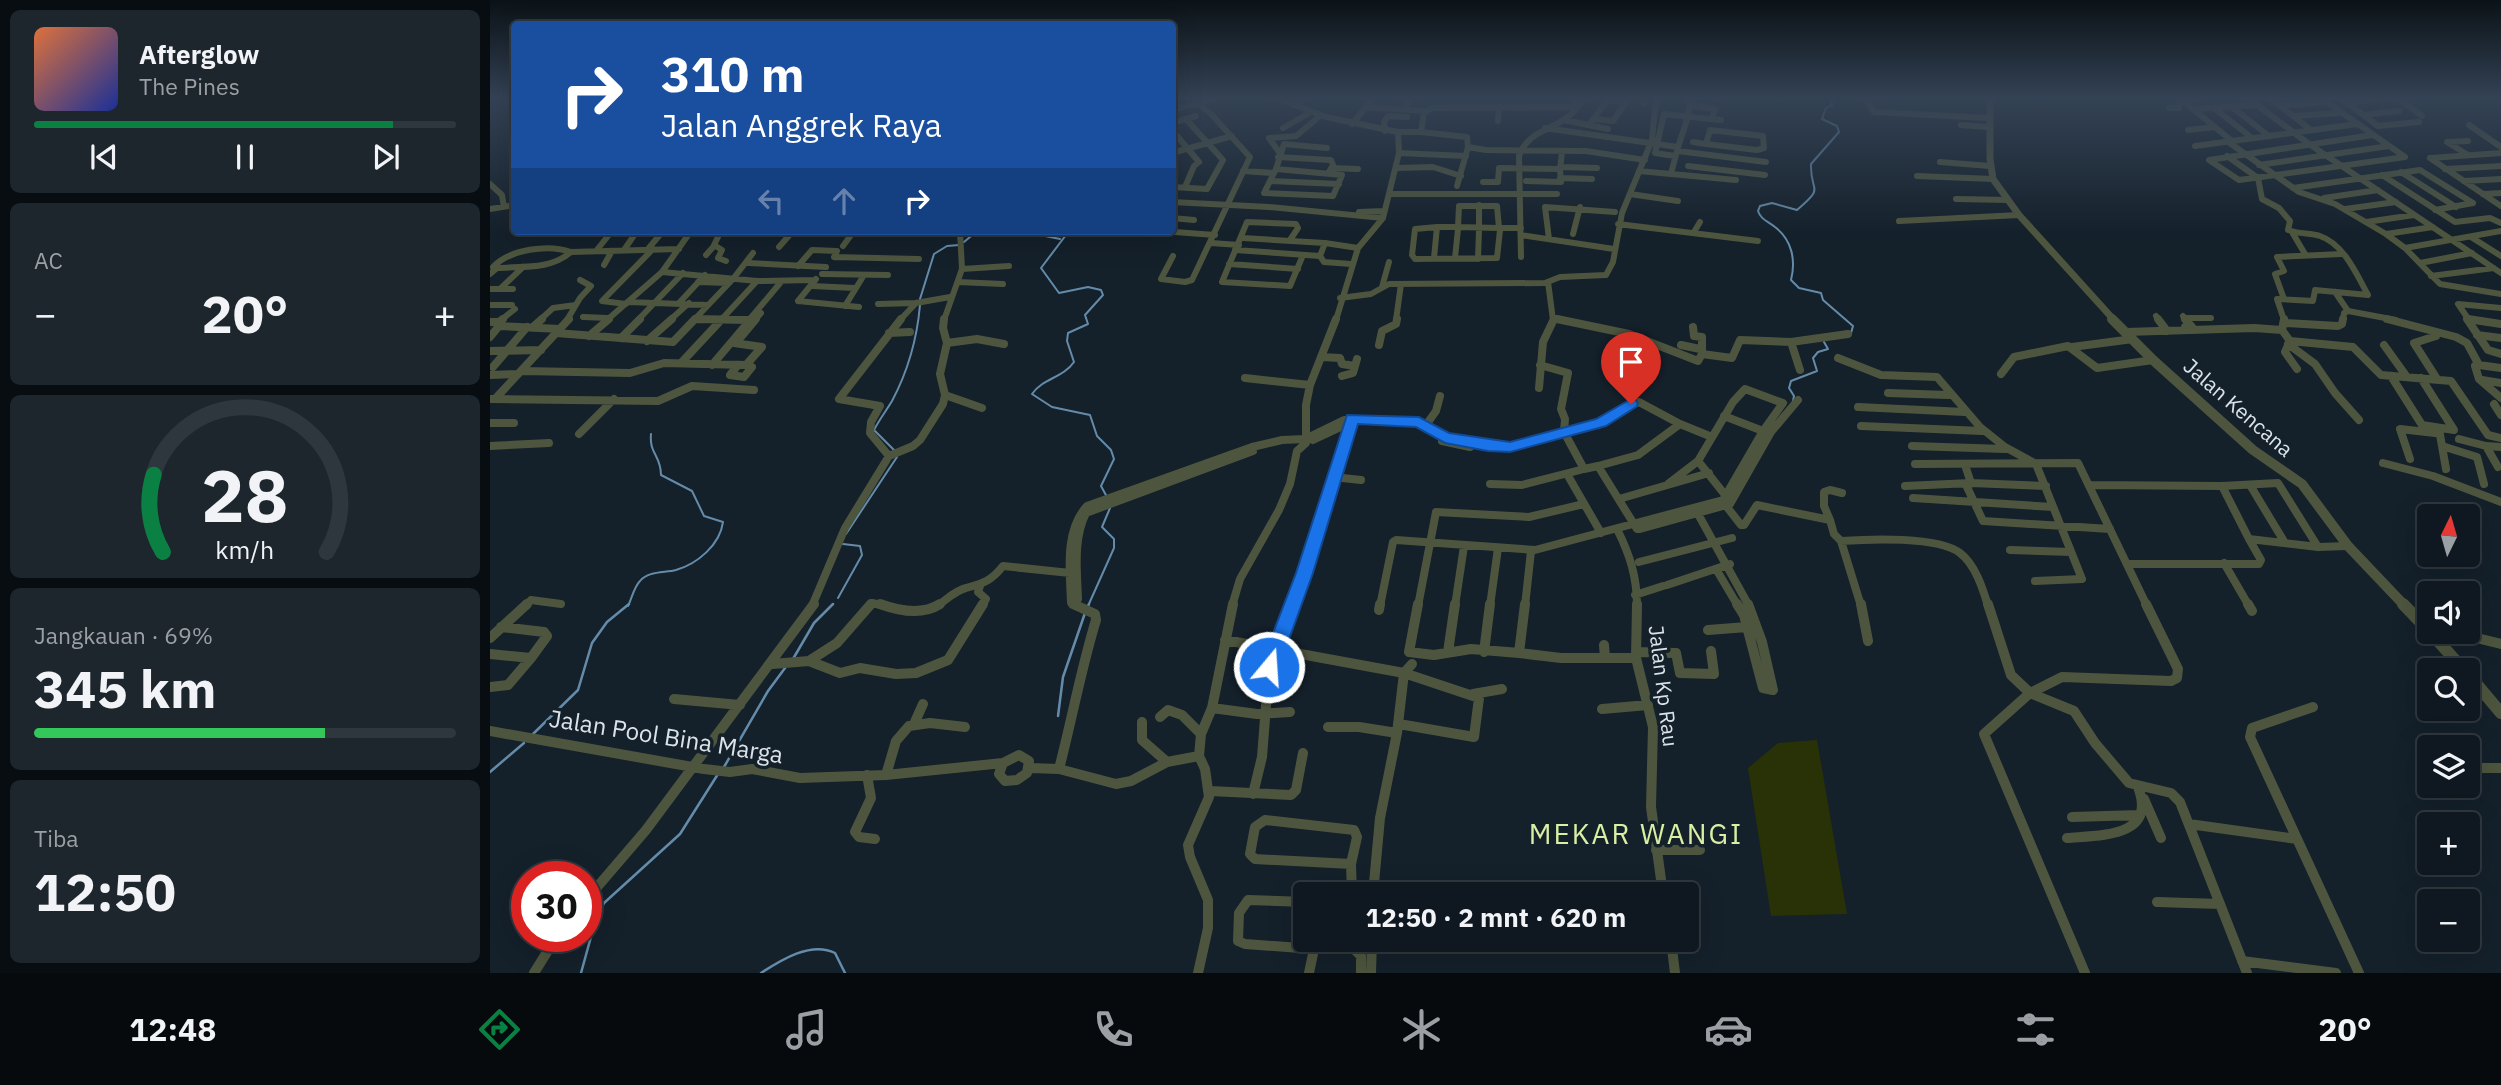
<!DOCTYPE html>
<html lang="id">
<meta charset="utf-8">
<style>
:root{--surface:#0f1820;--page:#1d252d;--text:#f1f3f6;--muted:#9ba0a5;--line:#2f373e;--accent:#0b8043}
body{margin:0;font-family:"IBM Plex Sans",sans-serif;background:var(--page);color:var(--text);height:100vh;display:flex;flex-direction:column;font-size:26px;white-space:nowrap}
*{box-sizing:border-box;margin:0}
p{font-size:23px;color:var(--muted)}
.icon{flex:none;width:38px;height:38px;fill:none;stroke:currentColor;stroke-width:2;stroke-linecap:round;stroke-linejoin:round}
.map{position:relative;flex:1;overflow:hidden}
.side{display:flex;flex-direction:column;gap:10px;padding:10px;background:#080d12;width:490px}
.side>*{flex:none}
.top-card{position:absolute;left:21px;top:21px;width:665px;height:214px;border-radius:7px;box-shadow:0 7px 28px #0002,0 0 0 2px var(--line);background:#1a4fa0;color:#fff;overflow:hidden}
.needle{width:46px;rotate:5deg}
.tools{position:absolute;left:1927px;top:504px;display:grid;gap:14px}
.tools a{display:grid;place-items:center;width:63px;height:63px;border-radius:7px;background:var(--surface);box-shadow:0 7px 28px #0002,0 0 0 2px var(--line);font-size:35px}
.speed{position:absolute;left:21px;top:861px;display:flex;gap:14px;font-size:35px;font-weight:700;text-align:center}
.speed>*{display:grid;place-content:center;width:91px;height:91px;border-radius:50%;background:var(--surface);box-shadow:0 7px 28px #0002,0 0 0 2px var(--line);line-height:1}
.speed .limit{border:10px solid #d22;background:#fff;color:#111}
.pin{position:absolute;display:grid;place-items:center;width:60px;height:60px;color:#fff;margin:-72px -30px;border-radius:50% 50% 50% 0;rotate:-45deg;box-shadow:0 0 7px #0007}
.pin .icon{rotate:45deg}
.me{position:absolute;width:77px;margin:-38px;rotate:18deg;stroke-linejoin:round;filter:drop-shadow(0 0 5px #0008)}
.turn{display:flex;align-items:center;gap:24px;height:147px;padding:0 35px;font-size:32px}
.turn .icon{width:91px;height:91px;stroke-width:2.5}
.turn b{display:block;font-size:49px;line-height:60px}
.lanes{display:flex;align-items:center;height:66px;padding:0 35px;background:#0003;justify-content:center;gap:35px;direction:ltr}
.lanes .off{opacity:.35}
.big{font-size:52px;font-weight:700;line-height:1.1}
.side .card{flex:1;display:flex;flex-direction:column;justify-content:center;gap:10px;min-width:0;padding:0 24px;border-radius:10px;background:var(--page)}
.side .dial{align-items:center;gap:0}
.dial svg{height:182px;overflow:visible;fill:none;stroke:var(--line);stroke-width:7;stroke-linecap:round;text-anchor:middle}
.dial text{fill:var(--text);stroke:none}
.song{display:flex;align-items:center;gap:21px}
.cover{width:84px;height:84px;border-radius:10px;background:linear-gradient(135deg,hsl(20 70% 55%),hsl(230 70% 35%))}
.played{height:7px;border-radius:4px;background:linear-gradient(90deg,var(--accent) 85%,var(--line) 85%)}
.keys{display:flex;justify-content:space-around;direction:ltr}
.heat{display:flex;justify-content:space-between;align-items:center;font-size:38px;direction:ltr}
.charge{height:10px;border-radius:5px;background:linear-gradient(90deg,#34c759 69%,var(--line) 0)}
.trip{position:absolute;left:803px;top:882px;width:406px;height:70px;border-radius:7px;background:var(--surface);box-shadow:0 7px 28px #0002,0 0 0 2px var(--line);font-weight:700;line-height:70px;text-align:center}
.tab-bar{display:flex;height:112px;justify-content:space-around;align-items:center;background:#060a0d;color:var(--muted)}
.tab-bar .icon{width:49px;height:49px}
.tab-bar .selected{color:var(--accent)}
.tab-bar b{font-size:32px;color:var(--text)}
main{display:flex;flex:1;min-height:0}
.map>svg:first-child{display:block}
</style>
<main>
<section class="side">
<div class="card">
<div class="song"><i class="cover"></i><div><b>Afterglow</b><p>The Pines</p></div></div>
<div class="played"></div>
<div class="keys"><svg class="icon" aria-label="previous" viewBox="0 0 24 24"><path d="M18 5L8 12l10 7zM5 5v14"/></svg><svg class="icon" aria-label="pause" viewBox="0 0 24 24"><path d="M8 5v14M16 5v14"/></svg><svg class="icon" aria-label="next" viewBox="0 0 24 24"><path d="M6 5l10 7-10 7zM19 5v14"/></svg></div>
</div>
<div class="card"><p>AC</p>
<div class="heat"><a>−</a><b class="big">20°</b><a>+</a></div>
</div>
<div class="card dial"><svg viewBox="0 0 100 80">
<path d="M14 69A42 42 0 1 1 86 69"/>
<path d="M14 69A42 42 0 0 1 10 35" stroke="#0b8043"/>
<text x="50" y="56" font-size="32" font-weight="700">28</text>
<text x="50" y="72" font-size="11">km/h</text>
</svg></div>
<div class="card"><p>Jangkauan · 69%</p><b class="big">345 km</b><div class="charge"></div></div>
<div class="card"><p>Tiba</p><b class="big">12:50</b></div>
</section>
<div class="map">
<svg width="2011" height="973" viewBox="0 0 2011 973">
<rect width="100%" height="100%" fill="#14202a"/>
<path fill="#283206" d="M1327,740L1357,914L1281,916L1258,768L1288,743Z"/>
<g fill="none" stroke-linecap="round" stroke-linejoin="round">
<path stroke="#648caa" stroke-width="2" d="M1341,98L1342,105L1336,108L1332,119L1347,126L1349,132L1321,164C1320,194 1336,185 1307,210L1282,203L1270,206L1268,211C1271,220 1278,221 1285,227C1302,240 1306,260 1301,280L1309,288L1331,293L1333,300L1363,326L1361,333
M531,231L570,239
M579,231L551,268L569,293L598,287L611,290L613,295L595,315L598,324L578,333L577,341L584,362C573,378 553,378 542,394L562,407L600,415L607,436L621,450L624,459L611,486L617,497
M474,242L486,232L522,231
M430,299L444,254L457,246L469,245
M1303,401L1304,396L1299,388L1301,381L1327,371L1323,358L1328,352L1338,349L1334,342
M405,451L384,430C389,420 396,411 402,401C418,371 427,339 430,305
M356,534L407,457
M348,598L372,555L370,546L353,544
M138,606C142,598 144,587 150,581C158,571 174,573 186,570C207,564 230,545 233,522L214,516L202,491L171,475C171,455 159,454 161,434
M598,606L624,548V539L612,527L620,508"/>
<path stroke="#648caa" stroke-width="2.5" d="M597,608L599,604
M303,659L324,623L343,604
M568,716L573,677L595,613
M43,734L88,690L102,643L117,622L139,604
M234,767L278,691L295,668
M0,772L34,743
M91,973L107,915L114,903L190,834L228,774
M271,973C291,960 321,941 345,953L355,973"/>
<path stroke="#4e553e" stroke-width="6" d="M787,98L836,117L908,132L909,153L893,218L868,248L846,320
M912,98L918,102L915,109
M1111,98L1135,103
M1223,98L1226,99
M1374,98L1384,112L1498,118
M1710,98L1692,100L1742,141
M1758,98L1819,144L2011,273
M1780,98L1821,130
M1831,98L1915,157L1749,180L1719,160L1882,135
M1851,98L1888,126L1929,122
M1908,98L1932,116
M1154,103L1157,98
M1857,103L1896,98
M805,105L816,98
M1199,105L1225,109L1222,118
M1790,106L1837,102
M876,107L936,111
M1742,107L1779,136
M1679,108H1689L1690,98
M1724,108L1762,138
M1704,109L1766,105
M682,110L726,98
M1873,115L1909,111
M1803,116L1851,113
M1103,119L1123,121L1139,98
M1074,120L1118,129
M1008,121L1009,107
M1101,122L1119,98
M682,123L706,116
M862,124L883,98
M1471,125L1499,127
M1979,125L2011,147
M793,128L821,112
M1055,128L1188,147L1182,170
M682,130L709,162L704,166L695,187
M1220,130L1273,136L1274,148L1267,150L1216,144Z
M1698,130L1725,127
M895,131L894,122L898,116L917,117
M908,132H931L934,113L942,108L1083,107L1086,106L1084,98
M931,132L977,137L978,147L967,186
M1737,141L1809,192L1845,204L1896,234L1915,248L1950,284L2011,294
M1978,141L1957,142L1978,155
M1203,142L1216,144
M1705,146L1867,124
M978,147L996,150L1096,151L1155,160
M1188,147L1198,117L1200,98
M1188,151L1276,162
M789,152L779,138L806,136L830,116
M682,153L742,136
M909,153L976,156
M1185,156L1165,153L1174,114L1231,120
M1737,156L1768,178L1772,199L1789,208L1800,221L1798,230C1809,234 1820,233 1830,236C1854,244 1867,275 1878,295L1825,290L1823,301L1787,299L1794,320
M788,157L841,160L843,165L839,172
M1940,158L2011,206
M1940,158L2011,153
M1450,162L1500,166
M1769,165L1899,146
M1198,166L1275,175
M1071,167L1107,168
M842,168L868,169
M906,168L943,167L971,176
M786,169L852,175L843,196L774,193Z
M786,169L794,144L837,148
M1955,169L2011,166
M753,171L784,173
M1149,171L1246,180
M1911,172L1966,207
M1892,175L1965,222L2000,218L2011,223
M1427,176L1503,179
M1070,178L1102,179
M781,181L849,184
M1036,181L1071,182L1070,169
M1974,181L2011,179
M993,182H1008L1009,168L1070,169L1072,152
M0,184L12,195L14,207
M682,187L717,189L733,160L696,119
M1803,188L1930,170L1983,203
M899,194H1067
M1140,194L1188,201
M1993,194L2011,193
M1834,198L1888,190
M1466,199L1518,200
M682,202L779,207L893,218
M989,205V224
M0,209L24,205
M1855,209L1906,202
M1945,210L1983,203
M869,212L894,211
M682,218L704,220
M1409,221L1529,215
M1876,222L1924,215
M1128,224L1268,241
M947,227L925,229L922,255L925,259L1007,258L1010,230
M968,227L1009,228
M231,231L224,245L232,250L228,258L236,261
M405,231L472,234
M671,231L725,235
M1204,232L1210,222
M1802,232L1815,254
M1083,234L1090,207
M1896,234L1943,227
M1031,235L1124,249
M1981,237L2011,256
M753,238L835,243L830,256
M1059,239L1055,207L1125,212
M800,240L808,228L806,224L757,222L732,282L800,286L813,255
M721,243L749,245
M835,243L868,248
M353,246L364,231
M289,247L303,231
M1915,248L2011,231
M158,249L173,231
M134,250L147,231
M745,250L830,256L834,262L861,264
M106,251L122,231
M216,255L224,246
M683,256L671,279L695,282L702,280L760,157L722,115L702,98
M344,257L429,259
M1031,257L1029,156C1038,130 1064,130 1080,115C1086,110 1090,104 1095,98
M944,258L947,227H968L969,206H1007L1009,228H1031
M965,258L968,229
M988,259L989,230
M258,263L336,267
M1930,263L1982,253
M739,264L808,269
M114,265L122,251
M308,266L322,250L347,251L344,257
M7,268C33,266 60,270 81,252L189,249
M472,269L519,266
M172,272L267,281L324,280
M0,274L7,268L3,267C20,249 58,244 81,252
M332,274L398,275
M1941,276L2004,268
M208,282L239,283
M468,282L513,284
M1058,282L1063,320
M322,286L365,288
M892,287L899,262
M0,289H23
M10,289L33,267
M1845,292L1858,311L1906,320
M850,298L881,294L899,284L1055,283L1070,277L1116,275L1123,262L1132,213L1162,140L1165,108L1169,98
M1794,299L1785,274L1794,271L1787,257L1852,254
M308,301L369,307
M308,301L326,279
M138,302L218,305
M189,303L215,275
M136,304L112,301L163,249
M388,304L426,303L460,297
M0,305H22
M355,306L374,275
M1666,316L1669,320
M1693,316L1697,320
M93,317L118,318
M1064,318L1075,320
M1695,318H1721
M206,319L258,320
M1978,319L1987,320
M11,320L25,309
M50,320L63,308L86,305
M77,320L90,298L101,286L90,280
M117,320L172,272L201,231
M148,320L193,273
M180,320L199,303
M204,320L243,279L263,253
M231,320L267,281
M259,320L291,282
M265,320L271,313
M410,320L426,303
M454,320L472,269L470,231
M906,320L911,284
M1853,320L1854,313L1858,311
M1979,320L1968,304L2011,308"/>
<path stroke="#4e553e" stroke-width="8" d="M206,319L258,320
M411,319L349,399L390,406L381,422L380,433L399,456L423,446L430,440L453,404L455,395L450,374L457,343L453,328L454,319
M1067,319L1139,334L1208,361L1212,354L1242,358L1250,340L1301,342L1358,334
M1668,319L1677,331
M1794,319L1792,330L1800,341L1863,347L1891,375L1961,381L1998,435L2011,438
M1897,319L1966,337L1977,343L1989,365
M1977,319L1998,350L2011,354
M1978,319L2011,324
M0,322H9V326L70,329
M9,322L13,319
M1795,323L1848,326L1852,324L1853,319
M43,327L52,319
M1203,327L1204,336L1212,337V354
M1695,327H1702L1695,319
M1636,332L1764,328L1792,330
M66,333L183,342L205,319
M399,333L420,332
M1987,335L2011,338
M99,336L119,319
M1946,336L1924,343L1947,379
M0,337L9,326
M131,338L150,319
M157,341L182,319
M1800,341L1795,352L1807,369
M1301,342L1310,370
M244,343L272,347L256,365
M246,343L266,319
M457,343L487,339L514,344
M1798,344L1825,364L1845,393L1869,420
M889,345L892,331L906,324L907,319
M1191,345L1210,349
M1894,345L1917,377
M1582,347L1643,339
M0,351L51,350
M832,357L850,358L852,364L865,366L867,359
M1348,358L1391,375L1447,377L1490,427L1515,447L1546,464L1592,579L1545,581
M191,363L232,319
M222,365L261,319
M1050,365L1078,373L1071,409L1075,419L1074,432
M1989,365L1985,366L1989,379L2011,398
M1989,365L2011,368
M3,367L37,327
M32,371L140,373L174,363L256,365L262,367L254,377L240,375L248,365
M1511,374L1524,357L1578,346L1607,368L1663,360
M0,375L28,374
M852,376L863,373L865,366
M1901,376L1932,425L1964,430L1931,378
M755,378L820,385
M1992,380L2011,383
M1049,388L1053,342L1064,319
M1398,393L1459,395
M455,395L492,408
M0,399L168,401L202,386L264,390
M5,399L79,319
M2004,404L2011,415
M1368,407L1475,412
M1234,416L1273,431
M0,423H24
M936,425L946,411L950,396
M1371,426L1492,431
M1949,429L1956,469
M1074,432L1094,469L1108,466L1147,529H1150L1240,504L1281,432L1308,400
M89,434L124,399
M1969,439L1996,446
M823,440L853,426
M952,441L980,447
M0,446L59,443
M1422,446L1515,449
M1952,446L1987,457L1994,484
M1920,459L1910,429L1945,433
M1208,461L1236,496
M1893,463L1943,476L2011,502
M1425,464L1588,463L1657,606
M1475,465L1481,483L1477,487L1493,521L1620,529
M1108,466L1148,455L1190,424
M2008,467L1996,446L2011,447
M1077,474L1111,533
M843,477L871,480
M1000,484L1032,485L1094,469
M1600,485L1732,486L1788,483L1828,547
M1760,485L1795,543
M1415,486L1481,483L1556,486
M1732,486L1759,539
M1423,498L1563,507
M1129,499L1219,473
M1237,507L1251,525H1254L1267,505L1340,520L1344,534L1351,541L1371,606
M1208,514L1259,606
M1340,520L1334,506V492L1340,490L1352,493
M1127,529C1140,555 1147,577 1147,606
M1351,541C1379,539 1448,536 1470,553C1485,564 1493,589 1498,606
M1520,550L1581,552
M1149,562L1242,538
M1734,563L1759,606
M1637,564H1769L1771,560L1759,539L1828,547L1858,546
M1226,569L1248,606
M1177,585L1240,564
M490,586L488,592L496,599L492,606
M1145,595L1173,586
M584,605L588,599C587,570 583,539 596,513L763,451
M35,606L41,600L71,604
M322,606L355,528L399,456
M380,606L382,603L395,606
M447,606C456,600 466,590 476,588C494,583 501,581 513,566L580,573
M587,606L581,603C580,571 574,531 597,506L762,447L792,440L815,439L854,420L929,422L955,437L998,446L1020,447L1111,423L1141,404L1149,402L1190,424L1222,437
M742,606L750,579L789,510L800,484L807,451L816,443V405L820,385L846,319
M802,606L862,419
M890,606L903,542L906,540L1045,550L1233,500L1273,431L1293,403L1255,389L1243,402L1208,461L1178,484
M928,606L946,512L1039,517L1094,504
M965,606L974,546
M1000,606L1008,548
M1035,606L1041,551"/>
<path stroke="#4e553e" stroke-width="10" d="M390,604C409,611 433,615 450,604
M928,604L919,652L944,655L981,649L1029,653L1035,604
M1147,604L1146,658L1163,727L1161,807L1173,894
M1247,604L1254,615L1273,688L1283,690L1272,642L1258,604
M1371,604L1378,641
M1498,604L1521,675L1540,693L1584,711L1605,743L1639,783L1681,793L1690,802L1757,973
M1758,604L1762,611
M889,610L890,604
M1218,630L1257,627
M1962,632L2011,644
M0,638L37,604
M735,640L914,673L989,698L984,737L909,724
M1114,645L1115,658H1146
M958,652L965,604
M994,652L1000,604
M1146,652L1186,653L1190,673L1224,674L1221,651
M1029,653L1071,658H1115
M0,654L41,658L57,636L54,632L11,627
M319,661L347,643L381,604
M282,664L319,661L350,673L370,668L406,674L426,673L458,660L493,604
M0,687L18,685L41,658
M983,694L1012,689
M184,699L250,705
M1823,707L1762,728L1760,737L1869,973
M722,708L767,714L800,712
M1112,709L1158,705
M670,717L678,710L692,715L711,734
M652,722V740L677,762
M424,724L433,704
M838,727H869L907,733
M0,731L214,769L240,772L262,769L310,778L396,775L513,763
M529,755L539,761L537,773L527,780L515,781L509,774L513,763Z
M540,768L569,769L626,784L641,781L677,762L709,756
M1978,768H2011
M569,769C582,719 591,669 606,620L605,614L583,604
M377,775L381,798L365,832L369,837L385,839
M396,775L406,741L419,726L440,723L475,727
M720,791L801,795L806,790L813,753
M763,794L772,757L779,667L803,604
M1654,799L1671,838
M1582,817L1650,815
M775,820L864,830L867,837L861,864L765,859L760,854L765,827Z
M1699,824L1807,839
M1577,838C1612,835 1667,837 1648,787
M1166,850H1210
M861,864L862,894
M883,894L890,818L907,733L914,673L922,664
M96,900L156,830L324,604
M816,902L758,900L749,913L748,941L755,944L824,949L852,944L861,946L871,956V973
M1667,902L1730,904
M1132,940L1183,950
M1181,940L1185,973
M1752,961L1846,973
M44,973L67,936
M708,973L718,928V900L700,857L698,845L719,797L715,769L709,756L711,734L722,708L743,604
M819,973L824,949
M881,973L882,940
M1595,973L1494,734L1540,693L1572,677L1681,681L1687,678L1688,669L1656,604"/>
<path stroke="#4e553e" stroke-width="7" d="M1500,98V159L1503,179L1529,215L1624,320"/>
<path stroke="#4e553e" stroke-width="10" d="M1622,319L1663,360L1763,450L1812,484L1858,546L1915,606"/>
<path stroke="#4e553e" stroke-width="12" d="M1913,604L1939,631
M1940,632L1974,670
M1978,674L2011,713"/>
</g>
<linearGradient id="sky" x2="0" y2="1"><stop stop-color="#0b1217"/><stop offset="0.42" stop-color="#344255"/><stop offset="1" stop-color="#344255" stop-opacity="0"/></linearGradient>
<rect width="2011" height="234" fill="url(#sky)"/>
<path fill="#1a73e8" stroke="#114b97" stroke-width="2" d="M1141,399L1146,400L1148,404L1146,407L1116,426L1020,452L998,451L955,443L926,427L868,424L823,573L789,667L786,673L779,675L773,673L770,667L806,573L857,415L929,417L959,433L1020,442L1106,419Z"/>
<g text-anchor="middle" stroke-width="7" stroke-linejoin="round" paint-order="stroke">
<g font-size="21" fill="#dbe3ea" stroke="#14202a">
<text transform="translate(1748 408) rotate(41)" y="7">Jalan Kencana</text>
<text transform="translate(1173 686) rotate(83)" y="7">Jalan Kp Rau</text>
</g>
<g font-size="24" fill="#dbe3ea" stroke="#14202a">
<text transform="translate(176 737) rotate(9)" y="8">Jalan Pool Bina Marga</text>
</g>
<g font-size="28" letter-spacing="2" fill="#d9efa3" stroke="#14202a">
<text x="1146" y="844">MEKAR WANGI</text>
</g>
</g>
</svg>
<div class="tools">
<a><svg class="needle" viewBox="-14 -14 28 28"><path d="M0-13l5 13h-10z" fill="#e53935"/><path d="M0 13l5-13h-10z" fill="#9ba0a5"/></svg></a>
<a><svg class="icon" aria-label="sound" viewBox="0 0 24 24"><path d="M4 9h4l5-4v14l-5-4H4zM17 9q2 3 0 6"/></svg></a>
<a><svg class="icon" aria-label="search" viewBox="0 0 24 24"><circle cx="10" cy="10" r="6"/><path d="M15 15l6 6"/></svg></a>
<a><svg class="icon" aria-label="layers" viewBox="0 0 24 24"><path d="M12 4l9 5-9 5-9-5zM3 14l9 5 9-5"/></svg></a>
<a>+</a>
<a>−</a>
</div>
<div class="speed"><div class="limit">30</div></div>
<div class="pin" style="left:1141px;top:404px;background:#d93025"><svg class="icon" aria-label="arrive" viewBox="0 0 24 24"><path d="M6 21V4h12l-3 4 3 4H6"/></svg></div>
<svg class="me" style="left:779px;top:667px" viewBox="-20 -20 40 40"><circle r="17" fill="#1a73e8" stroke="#fff" stroke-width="3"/><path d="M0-11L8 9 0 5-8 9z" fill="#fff"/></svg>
<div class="trip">12:50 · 2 mnt · 620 m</div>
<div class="top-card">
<div class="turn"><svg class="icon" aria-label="right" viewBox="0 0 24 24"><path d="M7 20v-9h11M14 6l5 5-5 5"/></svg><div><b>310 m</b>Jalan Anggrek Raya</div></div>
<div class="lanes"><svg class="icon off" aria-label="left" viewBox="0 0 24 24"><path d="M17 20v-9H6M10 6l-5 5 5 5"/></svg><svg class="icon off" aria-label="ahead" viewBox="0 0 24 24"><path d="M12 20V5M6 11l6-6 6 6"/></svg><svg class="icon" aria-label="right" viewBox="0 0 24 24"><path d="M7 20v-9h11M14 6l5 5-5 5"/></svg></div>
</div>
</div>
</main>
<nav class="tab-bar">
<b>12:48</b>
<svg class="icon selected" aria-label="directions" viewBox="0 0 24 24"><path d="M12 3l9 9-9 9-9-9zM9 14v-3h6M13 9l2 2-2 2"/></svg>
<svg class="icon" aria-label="music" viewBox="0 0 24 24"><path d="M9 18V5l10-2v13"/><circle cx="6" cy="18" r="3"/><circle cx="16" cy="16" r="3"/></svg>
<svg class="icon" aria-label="phone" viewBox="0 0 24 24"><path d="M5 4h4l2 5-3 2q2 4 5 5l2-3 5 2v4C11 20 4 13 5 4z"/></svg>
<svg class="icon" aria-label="climate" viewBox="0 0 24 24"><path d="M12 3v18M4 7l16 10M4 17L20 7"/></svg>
<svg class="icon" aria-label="car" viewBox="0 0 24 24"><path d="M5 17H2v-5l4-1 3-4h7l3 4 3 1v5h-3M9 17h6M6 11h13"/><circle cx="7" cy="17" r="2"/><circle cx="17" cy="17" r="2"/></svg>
<svg class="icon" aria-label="filters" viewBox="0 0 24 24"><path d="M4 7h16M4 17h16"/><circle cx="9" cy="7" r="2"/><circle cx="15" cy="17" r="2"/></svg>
<b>20°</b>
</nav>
